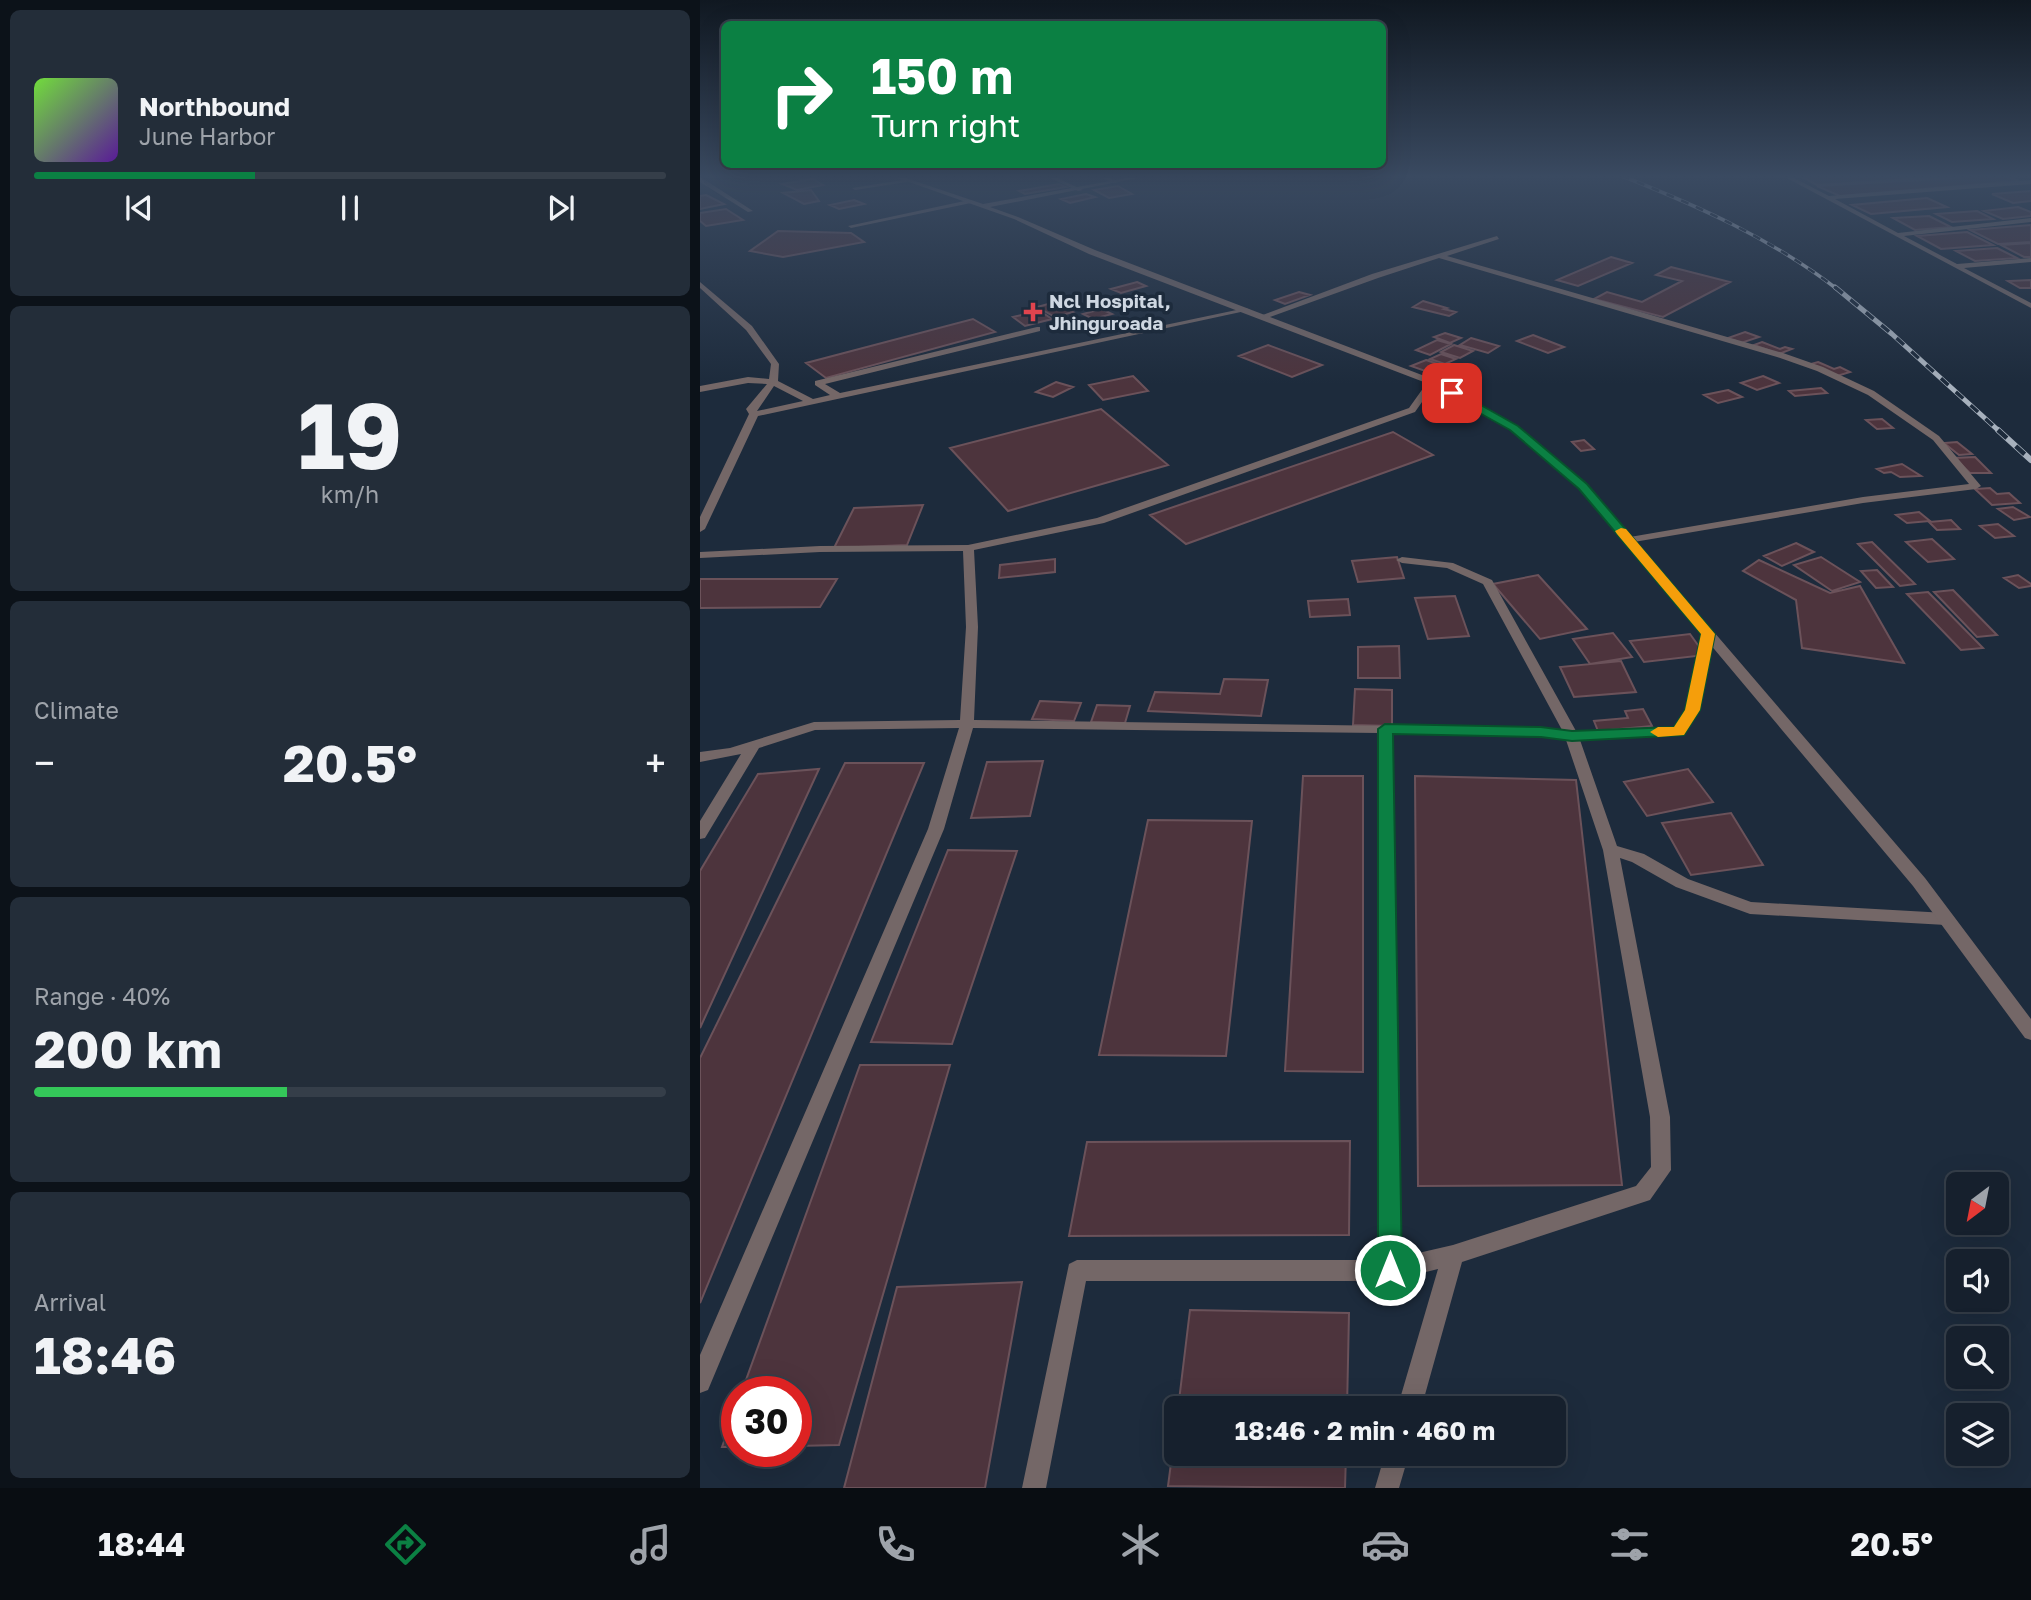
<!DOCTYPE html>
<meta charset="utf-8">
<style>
:root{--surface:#16202d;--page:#232d39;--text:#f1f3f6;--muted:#9ea3aa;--line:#353e49;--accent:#0b8043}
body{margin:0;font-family:"Golos Text",sans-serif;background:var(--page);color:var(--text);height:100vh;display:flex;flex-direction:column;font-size:26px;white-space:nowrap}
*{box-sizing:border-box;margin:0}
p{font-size:23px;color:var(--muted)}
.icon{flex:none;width:38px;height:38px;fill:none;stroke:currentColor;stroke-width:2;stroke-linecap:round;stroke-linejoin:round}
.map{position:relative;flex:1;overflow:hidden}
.drawer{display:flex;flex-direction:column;gap:10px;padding:10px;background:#0c1219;width:700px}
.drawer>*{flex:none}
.top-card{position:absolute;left:21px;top:21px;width:665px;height:147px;border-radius:10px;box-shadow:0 7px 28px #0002,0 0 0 2px var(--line);background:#0b8043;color:#fff;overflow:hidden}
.needle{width:46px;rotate:212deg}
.fabs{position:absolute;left:1246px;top:1172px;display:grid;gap:14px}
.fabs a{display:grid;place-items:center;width:63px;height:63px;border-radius:10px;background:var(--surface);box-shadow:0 7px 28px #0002,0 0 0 2px var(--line);font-size:35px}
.speed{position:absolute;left:21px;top:1376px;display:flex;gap:14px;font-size:35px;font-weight:700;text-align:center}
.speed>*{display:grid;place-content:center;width:91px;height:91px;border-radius:50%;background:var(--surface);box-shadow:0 7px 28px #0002,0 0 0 2px var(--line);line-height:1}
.speed .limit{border:10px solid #d22;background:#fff;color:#111}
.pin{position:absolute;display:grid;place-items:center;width:60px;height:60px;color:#fff;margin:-30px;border-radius:14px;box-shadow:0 4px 10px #0006}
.me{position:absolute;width:77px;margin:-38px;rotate:0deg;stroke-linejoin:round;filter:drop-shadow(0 0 5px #0008)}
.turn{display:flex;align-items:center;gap:24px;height:147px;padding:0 35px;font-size:32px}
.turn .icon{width:91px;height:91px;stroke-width:2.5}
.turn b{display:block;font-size:49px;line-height:60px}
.big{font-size:52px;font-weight:700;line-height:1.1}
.drawer .card{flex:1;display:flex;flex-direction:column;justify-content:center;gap:10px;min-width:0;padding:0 24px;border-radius:10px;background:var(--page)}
.drawer .dial{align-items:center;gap:0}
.dial b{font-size:91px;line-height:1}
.song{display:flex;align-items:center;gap:21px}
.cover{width:84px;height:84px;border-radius:10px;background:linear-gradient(135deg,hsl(100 70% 55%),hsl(270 70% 35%))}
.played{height:7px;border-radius:4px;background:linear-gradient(90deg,var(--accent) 35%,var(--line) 35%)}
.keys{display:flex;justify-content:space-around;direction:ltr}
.heat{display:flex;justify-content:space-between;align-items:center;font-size:38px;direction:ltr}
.charge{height:10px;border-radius:5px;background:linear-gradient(90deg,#34c759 40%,var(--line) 0)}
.trip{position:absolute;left:464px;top:1396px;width:402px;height:70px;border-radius:10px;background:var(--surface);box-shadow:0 7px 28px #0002,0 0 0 2px var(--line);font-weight:700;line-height:70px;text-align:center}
.menu{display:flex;height:112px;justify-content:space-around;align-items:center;background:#090d12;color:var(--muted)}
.menu .icon{width:49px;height:49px}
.menu .active{color:var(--accent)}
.menu b{font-size:32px;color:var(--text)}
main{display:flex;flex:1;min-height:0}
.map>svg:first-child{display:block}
</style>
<main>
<section class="drawer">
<div class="card">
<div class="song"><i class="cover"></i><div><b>Northbound</b><p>June Harbor</p></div></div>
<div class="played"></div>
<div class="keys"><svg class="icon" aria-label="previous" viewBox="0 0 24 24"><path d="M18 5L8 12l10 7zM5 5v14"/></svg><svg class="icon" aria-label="pause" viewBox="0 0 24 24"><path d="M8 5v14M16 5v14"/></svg><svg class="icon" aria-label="next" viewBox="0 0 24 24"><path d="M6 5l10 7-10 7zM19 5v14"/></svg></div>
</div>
<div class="card dial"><b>19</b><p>km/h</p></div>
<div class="card"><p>Climate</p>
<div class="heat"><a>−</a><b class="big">20.5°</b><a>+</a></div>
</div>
<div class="card"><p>Range · 40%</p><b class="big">200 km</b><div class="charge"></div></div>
<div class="card"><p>Arrival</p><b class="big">18:46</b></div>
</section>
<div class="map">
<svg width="1331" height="1488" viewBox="0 0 1331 1488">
<rect width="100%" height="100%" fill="#1d2b3c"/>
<path fill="#4d343d" stroke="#6b525a" stroke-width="2" d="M1100,176H1258L1117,185Z
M1290,176H1305L1319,181L1140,196L1117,186Z
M113,179L123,185L97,190L82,184Z
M359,184L366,187L325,194L319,191Z
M418,186L432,194L409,198L394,190Z
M111,190L119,201L104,204L83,193Z
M1331,191V201L1313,203L1292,194Z
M386,194L395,197L370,203L361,199Z
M6,195L24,204L0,209V196Z
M1227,198L1247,207L1171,214L1152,205Z
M154,200L164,204L139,209L130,205Z
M1318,207L1331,212V216L1303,219L1284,211Z
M26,209L43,220L6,226L0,221V213Z
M1277,211L1293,219L1252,222L1236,214Z
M1229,216L1251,227L1215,230L1193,218Z
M1331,225V242L1298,244L1270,230Z
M78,231L151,233L164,242L83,257L50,251Z
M1267,232L1293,245L1241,249L1217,236Z
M1331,243V257H1324L1301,245Z
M1297,248L1317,258L1275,261L1256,251Z
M911,257L932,263L878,286L857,280Z
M971,267L1030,282L963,317L894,299L907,292L942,302L982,281L956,275Z
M1331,280V288H1320L1308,281Z
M437,282L446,286L421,293L411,289Z
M599,292L610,295L585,304L575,300Z
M723,301L747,308L744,309L756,312L749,316L713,307Z
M355,302L373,312L355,317L337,307Z
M401,309L412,314L393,319L383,314Z
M340,311L352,319L325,326L313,317Z
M273,319L295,332L126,378L106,363Z
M1045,332L1059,337L1041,343L1028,338Z
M745,333L761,338L750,343L734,337Z
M833,335L864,347L848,353L817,341Z
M771,338L799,346L788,353L760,345Z
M737,340L751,344L730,355L716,350Z
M1062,342L1080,349L1085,347L1092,349L1079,354L1054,345Z
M568,345L622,365L592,377L539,356Z
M754,345L773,351L760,358L741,352Z
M741,354L756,359L745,364L730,359Z
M726,360L744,366L728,372L711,366Z
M1118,362L1134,369L1140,367L1150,372L1137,376L1111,364Z
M433,376L448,391L403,400L389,385Z
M1063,376L1079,383L1057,390L1041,383Z
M356,382L373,387L353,397L336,392Z
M1121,388L1127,393L1095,396L1089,391Z
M1028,390L1042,397L1018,403L1004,395Z
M401,409L468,465L308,511L250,448Z
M1182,419L1193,428L1177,429L1166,420Z
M693,432L733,455L486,544L450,515Z
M884,440L894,449L881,451L872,442Z
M1257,442L1272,454L1259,455L1244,443Z
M1275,457L1291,473H1270L1254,458Z
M1202,464L1221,476L1200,477L1191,472L1184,473L1177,469Z
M1290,488L1297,494L1309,493L1320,503L1292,505L1275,489Z
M223,505L207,545L134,548L154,508Z
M1313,507L1330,517L1314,520L1298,509Z
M1219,512L1230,521L1207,523L1196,515Z
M1251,520L1260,529L1237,530L1229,522Z
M1298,524L1314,536L1295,538L1280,526Z
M1232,539L1254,559L1228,562L1206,542Z
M1172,542L1215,584L1200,586L1158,544Z
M1096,543L1114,552L1082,566L1064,556Z
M697,557L704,578L658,582L652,561Z
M1121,557L1160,582L1132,591L1094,565Z
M355,559V572L299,578L300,565Z
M1059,560L1130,593L1160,586L1204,663L1102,648L1096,600L1043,571Z
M1177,570L1193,587L1176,588L1161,571Z
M838,575L887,629L840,639L793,584Z
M1318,575L1331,584V586L1319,588L1304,578Z
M0,579H137L120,607L0,608Z
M1253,590L1297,635L1277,637L1234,592Z
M1228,592L1283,648L1261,650L1207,594Z
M755,596L769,636L728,639L715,598Z
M648,599L650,615L610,617L608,601Z
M913,633L932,657L890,664L873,639Z
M990,634L1005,655L944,662L930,641Z
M699,646L700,678H658V647Z
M921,661L936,692L874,697L860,667Z
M524,679L568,680L561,716L448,711L455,692L520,694Z
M655,689L692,690V726L653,725Z
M340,701L381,703L374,721L332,719Z
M397,705L430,706L425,723L391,722Z
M943,709L952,726L898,731L894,721L928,718L925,711Z
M343,761L330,816L271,818L287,762Z
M145,763H224L0,1303V1058Z
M119,769L0,1028V871L58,774Z
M988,769L1013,802L947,816L924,782Z
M603,776H663V1072L585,1071Z
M715,776L876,780L922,1185L718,1186Z
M1031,813L1063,865L991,875L962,823Z
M448,820L552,821L526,1056L399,1055Z
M248,850L317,851L252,1044L171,1042Z
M160,1065H250L139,1445L96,1446V1391H42Z
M650,1141L649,1235L369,1236L387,1142Z
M322,1282L285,1488H144L197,1287Z
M490,1310L649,1313L647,1409H478Z
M37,1405V1447H22Z
M476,1425V1454H646L645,1488L468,1486Z"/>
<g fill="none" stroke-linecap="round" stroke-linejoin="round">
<path fill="#746767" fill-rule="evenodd" d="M346,176H353L383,190L378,191Z
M397,176H404L419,182L414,183Z
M1083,176H1090L1129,196L1331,180V184L1135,199L1198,233L1331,218V222L1204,236L1257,264L1331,258V262L1264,268L1331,303V308Z
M0,177L2,178L53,211L48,212L0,182Z
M209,179L207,182L155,190L152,188Z
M269,200L271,203L151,228L148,226Z
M797,236L799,239L747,256L1083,353L1123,367L1174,391L1239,436L1281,486L1276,489L1163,503L928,543L922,540L924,538L1163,497L1269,484L1233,440L1168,395L1117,371L1077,357L739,258L678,278L567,318L560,316L672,274Z
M0,282L52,326L79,364L78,381L113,399L130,395L115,385V381L337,327H340V331L125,384L140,393L546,308L550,310L58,416L5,529L0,532V517L49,414L46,409L67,384L48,383L0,392V386L48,377L69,379L71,364L46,330L0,288ZM74,386L103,401L57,411Z
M729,380L736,382L715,412L404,523L274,550L278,627L274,720L841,728L862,730L783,584L747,568L702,563L696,560L702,557L753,563L792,580L876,731L974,727L986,710L1002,634L1008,630L1014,634L1000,710L983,734L880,740L917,846L944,854L988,879L1051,902L1246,913L1252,915L1254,919L1252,923L1246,925L1050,914L976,887L932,862L920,858L970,1117L971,1170L950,1200L762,1262L721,1409H697L738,1269L690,1281H386L346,1488H322L369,1264L377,1260H679V733L273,728L244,829L8,1390L0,1393V1355L228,829L259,728L115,730L59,748L5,838L0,839V821L41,754L0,762V752L30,748L114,722L260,720L266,627L263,551L120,552L0,558V552L120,546L268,545L397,518L709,408ZM693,734L841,736L866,740L903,850L950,1117L951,1167L936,1186L753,1245L701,1257Z
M685,1454H709L699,1488H675Z"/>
<path fill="#746767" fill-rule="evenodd" d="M192,176H200L283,204L438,176H448L290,207L318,217L395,250L735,380L817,426L887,484L1225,878L1331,1019V1040L1325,1038L1213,886L879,488L811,430L729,384L389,254L314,219Z"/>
<defs>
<path id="rail-far2" d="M922,176C998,206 1072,239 1137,289"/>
<path id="rail-far1" d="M1135,287L1192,334L1299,431"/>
<path id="rail" d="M1298,430L1331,460"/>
</defs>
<use href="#rail-far2" stroke="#a7b1bd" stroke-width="3.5"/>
<use href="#rail-far1" stroke="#a7b1bd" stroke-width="5"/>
<use href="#rail" stroke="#a7b1bd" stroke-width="6"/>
<use href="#rail-far2" stroke="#1d2b3c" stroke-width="2.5" stroke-dasharray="8" stroke-linecap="butt"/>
<use href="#rail-far1" stroke="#1d2b3c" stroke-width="3.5" stroke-dasharray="10" stroke-linecap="butt"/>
<use href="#rail" stroke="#1d2b3c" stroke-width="4.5" stroke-dasharray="12" stroke-linecap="butt"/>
</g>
<linearGradient id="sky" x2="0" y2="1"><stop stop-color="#101821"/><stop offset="0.46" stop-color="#3a4a61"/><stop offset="1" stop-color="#3a4a61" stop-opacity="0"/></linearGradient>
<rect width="1331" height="384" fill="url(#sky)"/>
<path fill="#0b8043" stroke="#07532c" stroke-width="2" d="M749,391H756L818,426L887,484L1015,634L1000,710L984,735L872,741L841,737L693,734L702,1270L698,1279L690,1282L681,1279L678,1270V729L685,724L841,727L872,731L974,727L985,710L1001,634L879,489L810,430L749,396Z"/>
<path fill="#f59e0b" d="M921,528L926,529L1015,634L1000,710L984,735L958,737L950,732L958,727H974L985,710L1001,634L917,534L915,531Z"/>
<path fill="#e0444e" stroke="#1d2b3c" stroke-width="2.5" d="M329.5 301.5h7v7h7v7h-7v7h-7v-7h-7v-7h7z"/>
<g text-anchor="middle" stroke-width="7" stroke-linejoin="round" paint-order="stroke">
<g font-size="19" font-weight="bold" fill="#ced7e2" stroke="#1d2b3c" text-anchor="start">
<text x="349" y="308">Ncl Hospital,<tspan x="349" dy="22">Jhinguroada</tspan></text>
</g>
</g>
</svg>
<div class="fabs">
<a><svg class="needle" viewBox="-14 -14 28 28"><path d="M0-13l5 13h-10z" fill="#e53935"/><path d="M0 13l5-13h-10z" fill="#9ea3aa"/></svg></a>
<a><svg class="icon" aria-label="sound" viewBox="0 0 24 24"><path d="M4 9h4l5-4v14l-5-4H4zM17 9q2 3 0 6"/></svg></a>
<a><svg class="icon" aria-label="search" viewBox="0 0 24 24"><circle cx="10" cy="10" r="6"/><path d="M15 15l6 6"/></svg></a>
<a><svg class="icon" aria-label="layers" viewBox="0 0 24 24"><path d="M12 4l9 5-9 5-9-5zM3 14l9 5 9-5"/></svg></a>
</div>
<div class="speed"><div class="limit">30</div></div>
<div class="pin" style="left:752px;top:393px;background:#d93025"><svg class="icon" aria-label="arrive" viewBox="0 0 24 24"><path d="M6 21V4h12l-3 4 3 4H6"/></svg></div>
<svg class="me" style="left:690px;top:1270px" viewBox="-20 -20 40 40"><circle r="17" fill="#0b8043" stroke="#fff" stroke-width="3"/><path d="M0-11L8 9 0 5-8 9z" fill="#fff"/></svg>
<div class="trip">18:46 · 2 min · 460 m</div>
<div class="top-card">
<div class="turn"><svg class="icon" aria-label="right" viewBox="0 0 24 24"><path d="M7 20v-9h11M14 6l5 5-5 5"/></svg><div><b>150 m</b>Turn right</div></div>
</div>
</div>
</main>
<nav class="menu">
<b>18:44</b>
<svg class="icon active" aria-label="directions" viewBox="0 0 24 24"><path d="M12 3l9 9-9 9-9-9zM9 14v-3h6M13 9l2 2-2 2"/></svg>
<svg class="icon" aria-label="music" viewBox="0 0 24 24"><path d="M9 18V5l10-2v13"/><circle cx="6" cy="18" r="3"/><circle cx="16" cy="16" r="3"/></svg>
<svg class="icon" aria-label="phone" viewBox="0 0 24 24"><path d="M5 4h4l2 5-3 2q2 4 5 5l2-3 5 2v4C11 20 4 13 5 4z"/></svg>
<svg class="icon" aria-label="climate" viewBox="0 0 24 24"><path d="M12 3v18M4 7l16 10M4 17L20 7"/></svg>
<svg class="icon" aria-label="car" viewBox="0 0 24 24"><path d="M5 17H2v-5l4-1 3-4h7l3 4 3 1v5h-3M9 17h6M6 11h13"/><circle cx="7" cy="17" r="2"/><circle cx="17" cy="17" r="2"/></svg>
<svg class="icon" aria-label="filters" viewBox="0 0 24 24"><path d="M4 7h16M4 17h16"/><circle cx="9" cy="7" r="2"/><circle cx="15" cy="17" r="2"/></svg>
<b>20.5°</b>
</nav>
